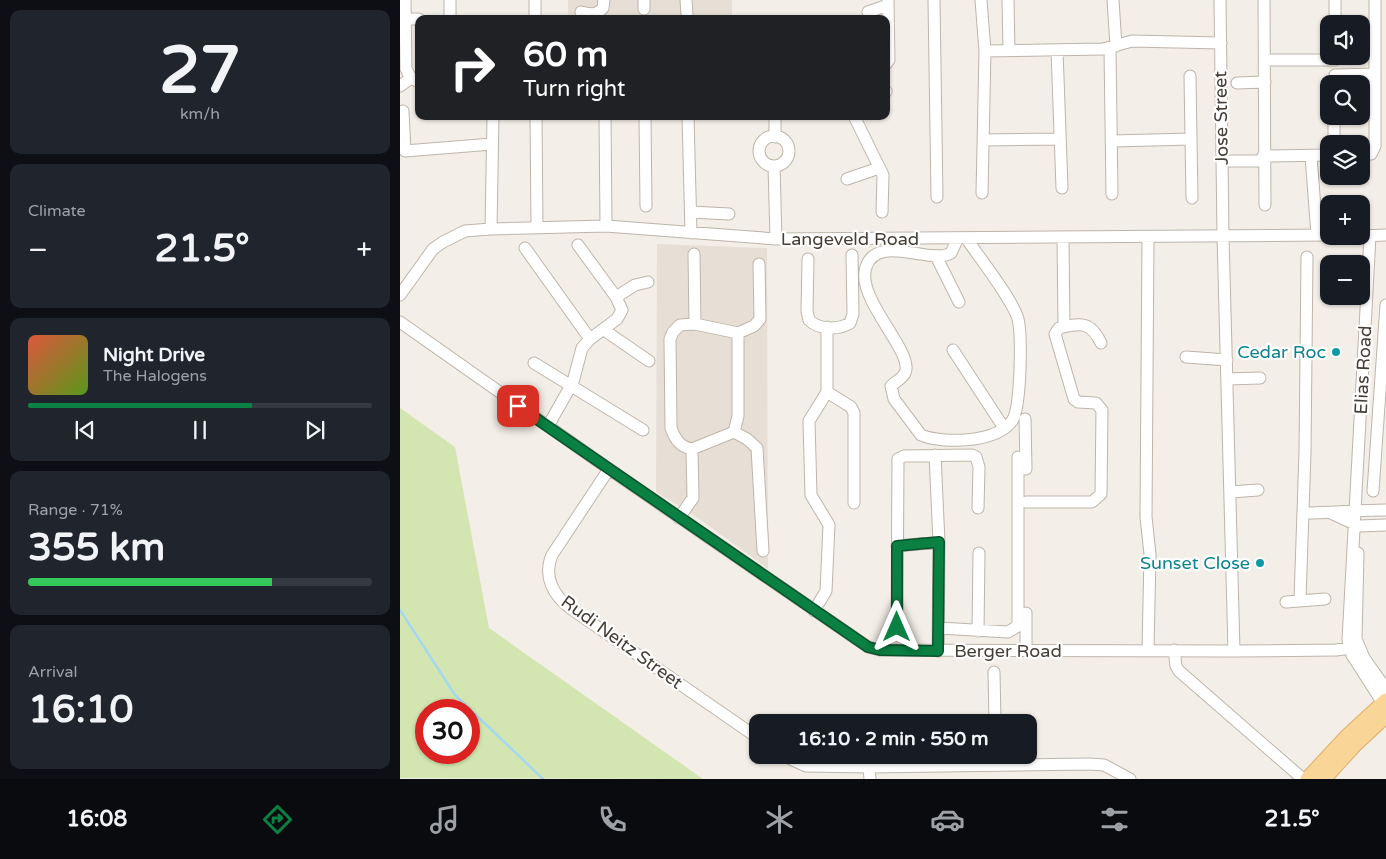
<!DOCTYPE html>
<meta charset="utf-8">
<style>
:root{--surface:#171b24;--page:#20242c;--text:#f1f3f6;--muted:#9ea1a6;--line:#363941;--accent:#0b8043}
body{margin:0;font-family:"Varela Round",sans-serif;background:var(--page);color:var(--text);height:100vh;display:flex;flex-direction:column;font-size:19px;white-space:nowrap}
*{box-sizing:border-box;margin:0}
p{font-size:16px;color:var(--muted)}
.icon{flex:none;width:28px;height:28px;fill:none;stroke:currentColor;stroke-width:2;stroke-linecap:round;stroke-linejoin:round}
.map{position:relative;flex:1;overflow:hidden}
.side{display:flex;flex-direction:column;gap:10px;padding:10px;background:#0d0f14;width:400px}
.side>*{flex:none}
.top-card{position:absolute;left:15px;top:15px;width:475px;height:105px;border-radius:10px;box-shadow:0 1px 4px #0004;background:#202124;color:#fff;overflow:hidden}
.buttons{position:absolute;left:920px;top:15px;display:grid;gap:10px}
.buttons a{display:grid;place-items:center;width:50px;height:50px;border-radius:10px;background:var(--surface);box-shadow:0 1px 4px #0004;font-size:25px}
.speed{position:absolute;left:15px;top:699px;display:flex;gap:10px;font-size:25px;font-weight:700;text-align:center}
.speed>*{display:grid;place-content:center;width:65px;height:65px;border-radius:50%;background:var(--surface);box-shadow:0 1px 4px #0004;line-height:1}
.speed .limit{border:8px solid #d22;background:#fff;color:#111}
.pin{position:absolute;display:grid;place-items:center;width:42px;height:42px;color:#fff;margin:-21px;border-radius:10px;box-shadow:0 2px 8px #0006}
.me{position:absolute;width:55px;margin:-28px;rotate:0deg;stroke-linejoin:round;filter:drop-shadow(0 0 4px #0008)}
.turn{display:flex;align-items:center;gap:18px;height:105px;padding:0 25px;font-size:22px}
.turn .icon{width:65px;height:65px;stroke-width:2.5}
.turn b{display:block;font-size:35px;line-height:42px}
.big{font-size:38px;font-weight:700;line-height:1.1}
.side .widget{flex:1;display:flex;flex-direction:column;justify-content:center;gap:8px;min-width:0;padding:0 18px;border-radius:10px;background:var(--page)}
.side .dial{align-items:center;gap:0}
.dial b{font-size:65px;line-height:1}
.song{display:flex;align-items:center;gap:15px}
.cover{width:60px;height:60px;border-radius:8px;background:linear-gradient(135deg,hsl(10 70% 55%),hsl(90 70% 35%))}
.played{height:5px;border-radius:2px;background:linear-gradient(90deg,var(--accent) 65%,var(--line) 65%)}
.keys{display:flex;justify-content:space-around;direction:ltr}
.heat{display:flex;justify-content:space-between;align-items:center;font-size:28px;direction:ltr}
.charge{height:8px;border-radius:4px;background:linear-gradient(90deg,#34c759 71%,var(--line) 0)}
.trip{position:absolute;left:349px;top:714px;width:288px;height:50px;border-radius:10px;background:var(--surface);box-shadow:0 1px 4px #0004;font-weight:700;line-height:50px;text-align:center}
.dock{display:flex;height:80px;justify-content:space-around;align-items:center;background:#090b0e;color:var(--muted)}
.dock .icon{width:35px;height:35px}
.dock .on{color:var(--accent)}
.dock b{font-size:22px;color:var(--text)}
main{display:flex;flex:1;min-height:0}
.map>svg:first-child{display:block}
</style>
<main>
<section class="side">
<div class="widget dial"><b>27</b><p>km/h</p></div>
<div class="widget"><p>Climate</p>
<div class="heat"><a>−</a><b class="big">21.5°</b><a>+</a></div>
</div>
<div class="widget">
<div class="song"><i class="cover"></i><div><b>Night Drive</b><p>The Halogens</p></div></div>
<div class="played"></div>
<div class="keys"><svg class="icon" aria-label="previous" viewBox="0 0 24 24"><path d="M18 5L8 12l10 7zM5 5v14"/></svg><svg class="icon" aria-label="pause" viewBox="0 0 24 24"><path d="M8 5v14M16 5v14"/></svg><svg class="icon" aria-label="next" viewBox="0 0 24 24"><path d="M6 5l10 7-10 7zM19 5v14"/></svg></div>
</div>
<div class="widget"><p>Range · 71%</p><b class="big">355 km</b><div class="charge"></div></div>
<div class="widget"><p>Arrival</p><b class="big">16:10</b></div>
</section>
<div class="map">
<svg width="986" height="779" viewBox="0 0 986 779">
<rect width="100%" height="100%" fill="#f3eee7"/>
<path fill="#e7dfd5" d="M168,0H332V19H168Z
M257,244L367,248L368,569L298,518L256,492Z"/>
<path fill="#d3e6b1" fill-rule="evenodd" d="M0,408L55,447L89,628L303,779L0,778ZM26,710H69V752H26Z"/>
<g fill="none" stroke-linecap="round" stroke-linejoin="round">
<path stroke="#a5d7ee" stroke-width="2.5" d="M0,610L55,695L143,779"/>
<defs>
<path id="minor" d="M5,0L6,69L11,78L19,82
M50,0V19
M135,0V19
M244,0V9
M286,0L287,15
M534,0L537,197
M581,0L585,51L582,193
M608,0L609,50
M713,0L716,46
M820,0L823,236L834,651
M864,0L865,205
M935,0V24
M181,12C190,14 196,16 203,8L204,0
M468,12L488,5
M5,19H19
M710,49L712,194
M657,50L662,188
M585,51L703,49L732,41L821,43
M865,60H935
M486,64L489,60L488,0
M935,75L975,74
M790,76L791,139
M837,83L865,82
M0,86L11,78
M486,91V92
M3,111L5,151L92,144
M136,116L137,227
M205,116L206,226
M245,116L246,206
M288,116L291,233
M454,116L483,175L482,212
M359 151a15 15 0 1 1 30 0a15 15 0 1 1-30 0Z
M375,137V116
M583,140L659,139
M713,141L791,139L792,198
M934,144V116
M961,154H971L975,146V0
M863,156L929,155
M911,156L917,235
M830,161H863
M374,166L376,239
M447,179L479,168
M291,212L329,214
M91,229L93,116
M961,236L986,235
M970,236L948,640L952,655L986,708
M558,238L551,253C531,265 477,233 466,267C455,299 515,352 505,373C503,378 495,382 491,386L494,399L521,435C543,444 596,443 612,421C621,409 622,335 618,319C613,300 579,257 566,238
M663,238L664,326
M125,248L190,339
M294,254L295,324
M536,256L559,302
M408,259L407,311L409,320C419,330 439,330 450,323L453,314L452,255
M0,295L33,249L43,242L65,231L91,229L206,226L376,239L929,235
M216,297L235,285L248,282
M0,322L209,469L468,647L480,650L834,651L936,650L958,647
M204,330L249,361
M338,333L354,326L360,319L359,264
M553,350L604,428
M786,357L827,360
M134,363L243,430
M828,379L860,378
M427,392L451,407L454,413V503
M625,419L626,469
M148,426L173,382L182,348L190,339L217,319L222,310L216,297L178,245
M334,432L338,416V333L295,324L280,325L273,332L270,339L271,428C275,439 280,447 292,449L334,432L347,439L357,448L363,551
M535,455L539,542L538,651
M209,469L152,555C143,576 153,595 170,608L358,738
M973,491L986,305
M830,492L858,490
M626,502H692L701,494L702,410L696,403L678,402L674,399L655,334L659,328C681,322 691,322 701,343
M903,513C931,513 958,510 986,510
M931,513L959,526L986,525
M279,518L293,498L292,449
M497,546L539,542
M958,553L956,639L964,658L986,689
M900,600L905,452L907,257
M886,602L925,599
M414,611L426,591L429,525L411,495L409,421L427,392V327
M626,613V651
M497,627L498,459L504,456L572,455L576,457L579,467L578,508
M539,628L608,632L618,626V457
M578,631L579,553
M748,650L750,554L746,517L748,237
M774,650L776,666L779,671L903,779
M594,672L595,722
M382,755L406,766L469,767
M470,779L469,767L689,764L704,765L730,779"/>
<path id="major" d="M908,779L947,737L986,701
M923,779L955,744L986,715"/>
</defs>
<use href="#minor" stroke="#beb5aa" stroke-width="13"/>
<use href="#major" stroke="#dfb069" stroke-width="17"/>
<use href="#minor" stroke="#fff" stroke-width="11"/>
<use href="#major" stroke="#fad598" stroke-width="15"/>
</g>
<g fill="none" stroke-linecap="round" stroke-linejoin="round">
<defs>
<path id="route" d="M118,406L468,647L480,650L538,651L539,542L497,546V627"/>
</defs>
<use href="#route" stroke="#07532c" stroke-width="12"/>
<use href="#route" stroke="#0b8043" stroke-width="9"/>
</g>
<g fill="#0f9aa8" stroke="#fff" stroke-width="2">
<circle cx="936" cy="352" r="5"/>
<circle cx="860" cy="563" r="5"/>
</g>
<g text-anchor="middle" stroke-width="4.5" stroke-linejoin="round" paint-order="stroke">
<g font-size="18" fill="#463e36" stroke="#fff">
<text transform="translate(821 118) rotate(-91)" y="6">Jose Street</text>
<text x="450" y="245">Langeveld Road</text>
<text transform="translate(963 370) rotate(-87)" y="6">Elias Road</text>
<text transform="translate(222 642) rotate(36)" y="6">Rudi Neitz Street</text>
<text x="608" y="657">Berger Road</text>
</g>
<g font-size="18" fill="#0d838f" stroke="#fff" text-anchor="end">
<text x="926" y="358">Cedar Roc</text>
<text x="850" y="569">Sunset Close</text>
</g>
</g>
</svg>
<div class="buttons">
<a><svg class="icon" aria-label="sound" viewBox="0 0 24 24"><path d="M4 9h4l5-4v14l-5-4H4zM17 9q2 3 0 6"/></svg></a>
<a><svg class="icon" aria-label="search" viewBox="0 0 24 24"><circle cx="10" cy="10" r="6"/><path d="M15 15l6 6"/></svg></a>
<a><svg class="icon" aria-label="layers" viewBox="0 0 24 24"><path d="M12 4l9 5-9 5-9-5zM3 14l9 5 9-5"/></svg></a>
<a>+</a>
<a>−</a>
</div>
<div class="speed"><div class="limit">30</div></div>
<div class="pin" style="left:118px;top:406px;background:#d93025"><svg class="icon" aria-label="arrive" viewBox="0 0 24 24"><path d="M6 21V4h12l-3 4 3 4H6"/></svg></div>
<svg class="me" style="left:497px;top:627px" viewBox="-20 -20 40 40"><path d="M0-17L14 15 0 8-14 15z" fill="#0b8043" stroke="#fff" stroke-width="4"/></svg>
<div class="trip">16:10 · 2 min · 550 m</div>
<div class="top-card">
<div class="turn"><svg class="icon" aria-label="right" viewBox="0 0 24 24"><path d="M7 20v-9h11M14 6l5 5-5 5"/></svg><div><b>60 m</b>Turn right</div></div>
</div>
</div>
</main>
<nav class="dock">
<b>16:08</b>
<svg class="icon on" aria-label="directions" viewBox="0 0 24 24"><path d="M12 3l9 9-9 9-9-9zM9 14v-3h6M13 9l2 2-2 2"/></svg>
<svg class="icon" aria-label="music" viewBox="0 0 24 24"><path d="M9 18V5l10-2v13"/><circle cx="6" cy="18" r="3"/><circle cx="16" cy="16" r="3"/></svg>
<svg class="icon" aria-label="phone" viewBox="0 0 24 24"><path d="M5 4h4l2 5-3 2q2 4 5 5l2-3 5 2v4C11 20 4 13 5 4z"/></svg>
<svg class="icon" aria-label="climate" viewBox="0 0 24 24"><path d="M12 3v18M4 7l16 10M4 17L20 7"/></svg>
<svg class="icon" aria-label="car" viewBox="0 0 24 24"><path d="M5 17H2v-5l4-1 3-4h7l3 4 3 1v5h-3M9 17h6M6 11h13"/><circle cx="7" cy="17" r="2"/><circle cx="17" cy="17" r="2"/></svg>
<svg class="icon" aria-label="filters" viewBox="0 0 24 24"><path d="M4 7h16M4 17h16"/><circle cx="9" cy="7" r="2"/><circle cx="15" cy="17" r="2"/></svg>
<b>21.5°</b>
</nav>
